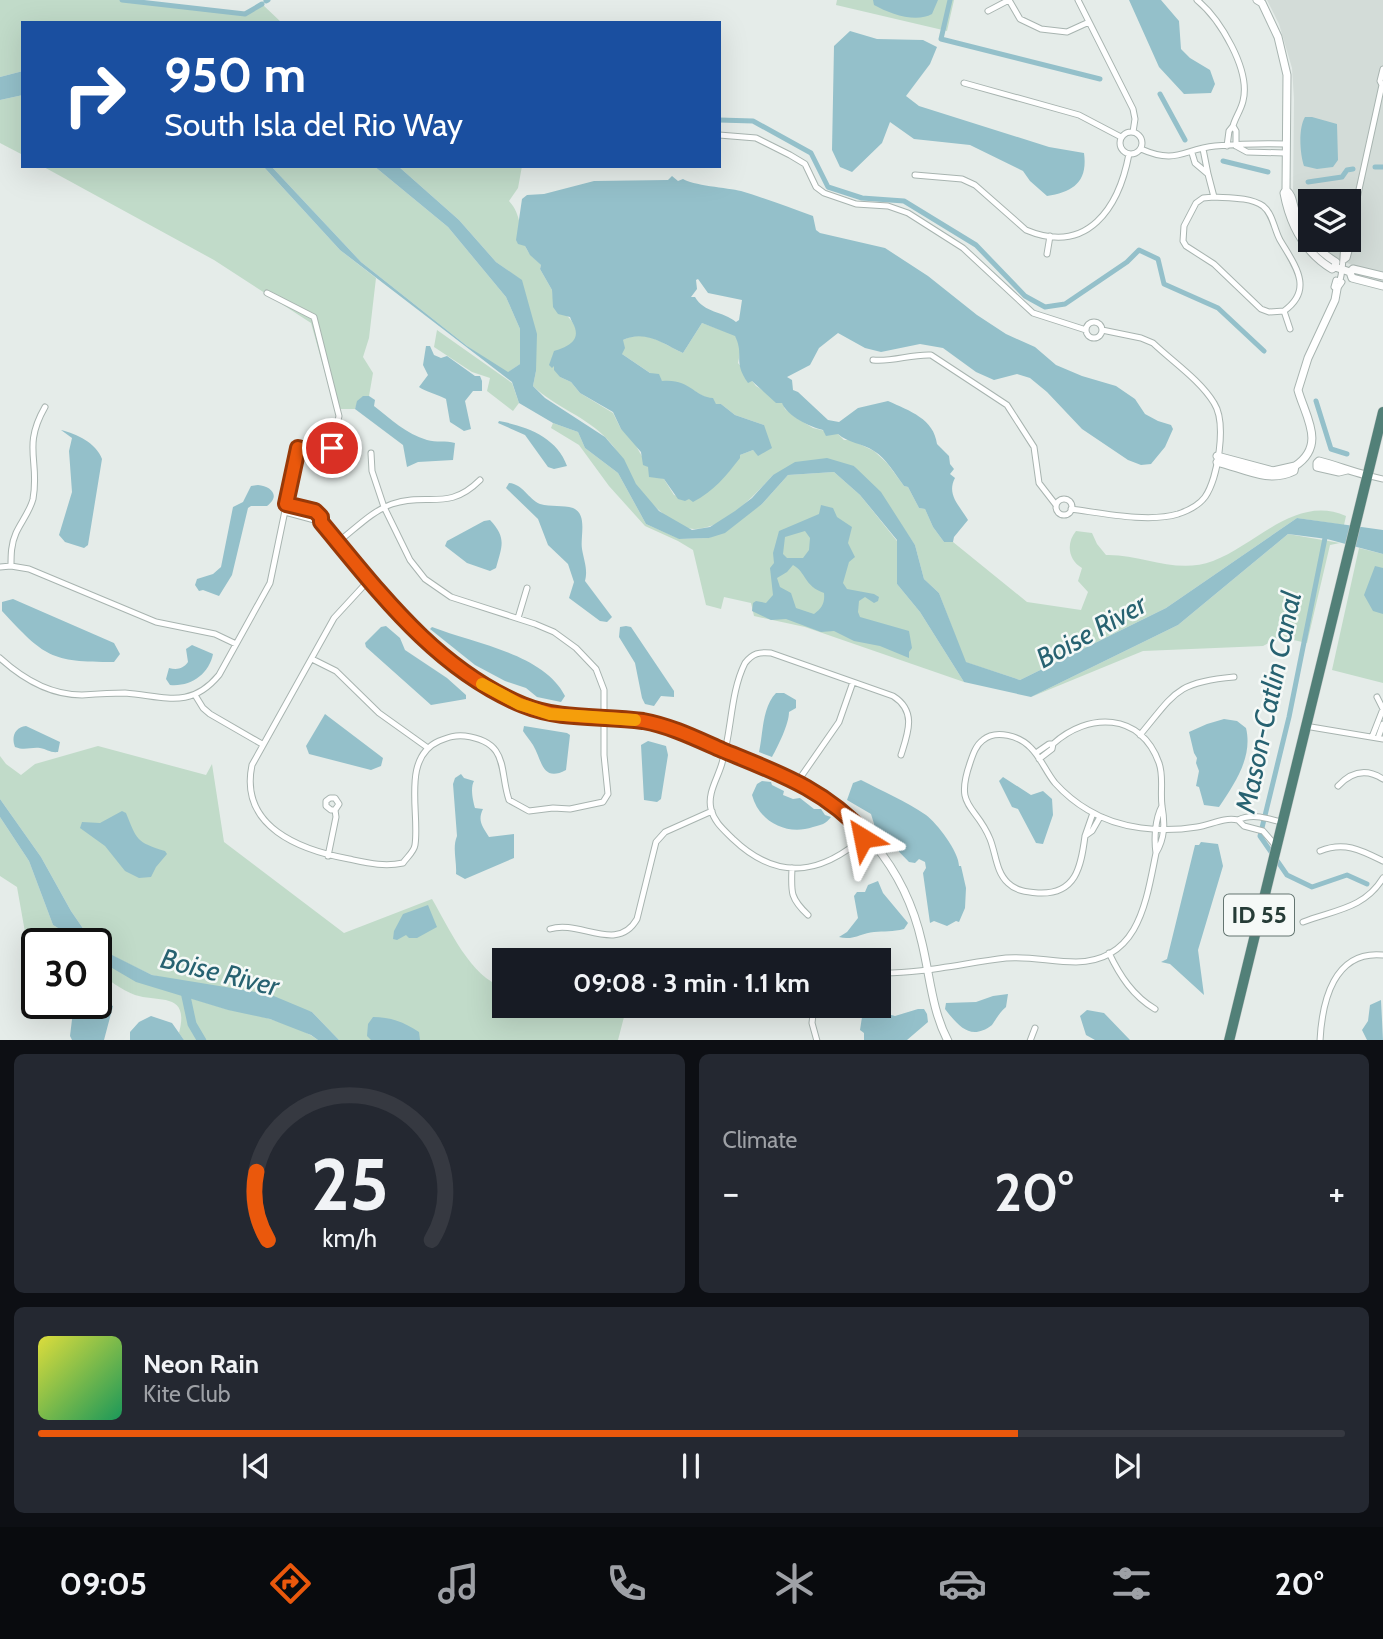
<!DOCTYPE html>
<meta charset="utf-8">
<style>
:root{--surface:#171b24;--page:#242831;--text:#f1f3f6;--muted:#9ea1a6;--line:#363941;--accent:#ea580c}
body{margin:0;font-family:Cabin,sans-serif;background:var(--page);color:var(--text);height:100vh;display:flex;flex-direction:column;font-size:26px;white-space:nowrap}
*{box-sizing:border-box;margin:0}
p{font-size:23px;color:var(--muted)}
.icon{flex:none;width:38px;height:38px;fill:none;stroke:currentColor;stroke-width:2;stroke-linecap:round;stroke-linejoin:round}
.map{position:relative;height:1040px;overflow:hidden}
.drawer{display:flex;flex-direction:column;gap:14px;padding:14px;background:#0d0f14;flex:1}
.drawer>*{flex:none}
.top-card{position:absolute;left:21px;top:21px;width:700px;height:147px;border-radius:0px;box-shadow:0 7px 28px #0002;background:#1a4fa0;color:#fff;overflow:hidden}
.controls{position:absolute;left:1298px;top:189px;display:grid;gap:14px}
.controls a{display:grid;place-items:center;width:63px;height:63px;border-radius:0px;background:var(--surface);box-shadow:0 7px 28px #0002;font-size:35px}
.speed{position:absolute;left:21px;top:928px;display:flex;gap:14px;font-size:35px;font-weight:700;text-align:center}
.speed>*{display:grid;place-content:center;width:91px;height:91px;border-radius:50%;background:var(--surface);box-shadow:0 7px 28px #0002;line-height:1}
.speed .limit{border:4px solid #111;border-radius:10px;background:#fff;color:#111}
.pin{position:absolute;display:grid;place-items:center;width:60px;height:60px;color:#fff;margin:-30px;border:4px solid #fff;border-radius:50%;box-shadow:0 2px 7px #0007}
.me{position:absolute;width:77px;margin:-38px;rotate:325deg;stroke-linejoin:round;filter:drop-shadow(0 0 5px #0008)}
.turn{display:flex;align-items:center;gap:24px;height:147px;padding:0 28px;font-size:32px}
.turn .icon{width:91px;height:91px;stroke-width:2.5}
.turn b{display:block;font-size:49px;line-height:60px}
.big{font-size:52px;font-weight:700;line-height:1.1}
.drawer .card{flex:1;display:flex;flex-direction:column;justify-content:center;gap:10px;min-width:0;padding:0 24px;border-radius:10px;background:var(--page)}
.drawer .dial{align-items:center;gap:0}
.dial svg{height:182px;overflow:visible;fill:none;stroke:var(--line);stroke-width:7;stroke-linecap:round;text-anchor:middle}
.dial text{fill:var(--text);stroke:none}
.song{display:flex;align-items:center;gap:21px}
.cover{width:84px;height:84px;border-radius:10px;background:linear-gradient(135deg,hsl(60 70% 55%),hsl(150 70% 35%))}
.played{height:7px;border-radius:4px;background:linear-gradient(90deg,var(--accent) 75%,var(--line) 75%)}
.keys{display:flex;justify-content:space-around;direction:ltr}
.heat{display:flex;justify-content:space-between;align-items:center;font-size:38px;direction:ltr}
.drawer .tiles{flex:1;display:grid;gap:14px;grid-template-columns:1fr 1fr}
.card:last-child{grid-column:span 2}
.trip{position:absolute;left:492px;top:948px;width:399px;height:70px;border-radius:0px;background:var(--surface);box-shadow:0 7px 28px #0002;font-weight:700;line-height:70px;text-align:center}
.tab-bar{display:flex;height:112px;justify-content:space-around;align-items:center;background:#090b0e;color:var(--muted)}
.tab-bar .icon{width:49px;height:49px}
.tab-bar .current{color:var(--accent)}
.tab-bar b{font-size:32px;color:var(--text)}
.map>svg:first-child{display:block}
</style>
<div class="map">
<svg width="1383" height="1041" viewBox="0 0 1383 1041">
<rect width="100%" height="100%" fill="#e5ece9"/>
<path fill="#d3dcd8" d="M1267,0H1383V272L1352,265L1330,256L1313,240H1349V201H1311V238L1308,234L1293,196L1294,99L1292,68L1279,24Z"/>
<path fill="#c1dbc9" d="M0,0H122L245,14L262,4L282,23H23V71L0,77Z
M837,0H954L947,31L836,5Z
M23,95V155L0,143V100Z
M42,166H263L340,250L376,278L369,338L363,357L373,373L369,396C360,396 358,400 355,409H335L311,323L214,260Z
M271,166H374L448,227L506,297L520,329V364L507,373L467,346L361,262Z
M398,166H522L518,188L509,201C522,215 519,231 526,248C530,256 536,259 541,265L540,269L552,290L554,305C564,312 588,331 571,345C565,350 558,351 552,357L560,377L571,382L580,393L613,413L621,429L631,437L648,467L658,477L664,479L674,495L688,499C709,488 729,477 740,455L753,450L756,453L764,425L735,415L721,404H716L688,387L662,381L622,354L623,340C646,328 663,344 683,353L702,323L735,335L741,348L738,363L756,386L782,402L785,409L795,417L813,428L838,434L844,440H851L874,451L887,463L904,486L908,487L919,508L925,509L933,527L944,542H953L1027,602L1081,610L1088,592L1078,581L1082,568C1068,560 1066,543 1076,531L1092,533L1097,544L1106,555C1143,554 1176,575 1213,561C1256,545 1296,494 1346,516L1344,525L1297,518L1166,608L1020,680L965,662L939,593L924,579L915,545L898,520L854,466L773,475C755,495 724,529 695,529C675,530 647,500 636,485C625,468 622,455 607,439C587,417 555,407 533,386L536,371L521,280L496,262L459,220Z
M437,330L512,383L519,403L513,411L487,391L490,378L472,372L434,347Z
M553,423L578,432L585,448L618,473L646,524L680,539L709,538L762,504L788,475L834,472L860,495L897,541V584L920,612L964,682L805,627L754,616L751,603L724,597L721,609L706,605L693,550L678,541L645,526L609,486L579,445L551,428Z
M1288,534L1340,543L1330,545L1307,643L1280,637L1263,646L1143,651L1031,697L1178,625Z
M1359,548L1383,554V683L1332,670Z
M98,746L206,775L212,764L224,842L344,933L432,899C448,926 471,979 504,987V1006H582L624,1017L618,1040H339L312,1012L152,975L98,949L96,943H93L71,911L41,857L0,799V756L6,764L21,775L35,764Z
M0,817L29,861L53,925L83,943H37V951L28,949L17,887L0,876Z
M96,955C121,978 192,998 226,1009C233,1011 241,1011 248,1013C270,1019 299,1026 318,1040H184L179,1033C190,991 159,1003 135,995C121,990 108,979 96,971Z"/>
<path fill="#94c0ca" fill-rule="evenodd" d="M873,0H938L932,14C916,23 890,14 874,5Z
M1129,0H1161L1179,21L1181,49L1190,58L1210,70L1215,84L1211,93L1184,94L1159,67Z
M850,31L877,39L923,40L937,47L930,64L906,96L919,106L1049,147L1084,153C1088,182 1073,192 1047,196L1030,181L1023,171L970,145L914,139L890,122L882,143L852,172L840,167L832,150L834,46Z
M23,71V95L0,100V77Z
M1305,117H1312L1337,124L1338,160L1333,167L1317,169L1304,166C1300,154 1298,129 1305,117Z
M263,166H271L361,262L467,346L508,372L520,364V329L506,297L448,227L374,166H398L459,220L496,262L522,280L537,334L536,371L533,386L545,398L605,437L624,459L636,484L659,511L692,530L710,527L735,511L752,498L773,475L795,462L827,458L854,466L881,492L915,545L924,579L939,593L966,662L1020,680L1166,608L1297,518L1383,530V554L1327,539L1288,534L1178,625L1031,697L964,682L920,612L897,584V540L860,495L834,472L788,475L762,504L725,533L709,538L679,539L646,524L618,473L585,448L578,432L553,423L519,403L512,382L340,250Z
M672,176L678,181L683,179C691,185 728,188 741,191C764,198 788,207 813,216L816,230L820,233L885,248L928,276L977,315L1006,334L1035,347L1056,365L1082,376L1116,386L1135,399L1145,414L1158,421L1171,425L1173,429L1165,447L1151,464L1141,465L1128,460L1082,429L1047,392L1030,378L1017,374L994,380L976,372L943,348L920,344L881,352L865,348L838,333L819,348L810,365L787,377L792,380L793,390L798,392L828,420L839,422L858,408L888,401C910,411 934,419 937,444L949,456L950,464L954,469L950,474L955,478C946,495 960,506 968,520L954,537L953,542H944L933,527L925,509L919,508L908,487L904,486C895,474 886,458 874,451C862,443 848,443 838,434L826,436L823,430C810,427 787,416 782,403H776L752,381L748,383C732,360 745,357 735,336L702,323L683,353C664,344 645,329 623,340L625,348L622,354L650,373L659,374L662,381C689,378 695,397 713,398L716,404H721L735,415L764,425L772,448L758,456L753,450L740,455V458C726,476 714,491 693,502L689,499L685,501L678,499L664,479L649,477L648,467L643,465L641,452L621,429L613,412L580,393L571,382L560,377L554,370V366L552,368L549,365L554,351C563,348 580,343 575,328C574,324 571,321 570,317L558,314L553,307L552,290L540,269L541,265L530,255L525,246L518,244L516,240L522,199L527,195L544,194L594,181L668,180ZM698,279L708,293L742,300L739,320L736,322C723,311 704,313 695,297H691L697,289L696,280Z
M426,346H430L434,355L441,358L447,356L475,376H480L482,381V391H473L465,401L471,429L464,431L450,422L446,399C439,395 424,391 419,387L428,375L423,365Z
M363,396H369L375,400L374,406C391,419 406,434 427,440C436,443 446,440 455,443L453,460L418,462L407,467L403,445L355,409L357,401Z
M499,421C526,426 557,437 567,466L554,469L548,467L525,435L498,423Z
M61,430C77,434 96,443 102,459L88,545L84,548L65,542L59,535L72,492L69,451L72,438Z
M509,483C523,484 528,499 540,504C551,507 563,505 573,508C588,514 580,537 582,549C584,561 588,569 585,581L612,617L607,622L600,621L569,598L574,582L568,564L548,545L538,519L506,488Z
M258,485C271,486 281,496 267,506H251L248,508L232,575L219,596L203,590L199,591L195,585L197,579L213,574L221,567L233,507L243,502L251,486Z
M821,505L833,508L837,517L852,527L848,543L855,557L849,562L843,583L847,589L874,594L879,597L878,601L874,603L865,597L859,601L858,612L860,617L909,631L912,648L909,652V658L880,646L854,641L834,631L821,632L786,619L771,620L752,611L753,603L756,601L766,603L773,595L770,568L774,563L773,553L779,531L819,514ZM805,531L810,538L809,550L803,558H787L783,554L785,537ZM793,565C806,572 804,586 824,593C825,603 822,608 814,614L796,608L791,593L780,587L777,578L787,572Z
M490,520C507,538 502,546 496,568L490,571L467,563L445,546L447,541L484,521Z
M1375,566L1383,568V614L1373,611L1364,595Z
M13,599L114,643L120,654L114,662C50,662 45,657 2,611V602Z
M386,626L400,638L405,650L447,678L466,695V699L431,705L366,647L365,643L381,627Z
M626,626L631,627L674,691V697L661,696L654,706L645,704L642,698L635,663L619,637L620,627Z
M432,627C473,643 544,654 565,696L561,702L537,697L526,688L505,681L475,665L430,629Z
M192,645L213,654C209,674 191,687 170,685L166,679L169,668C177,670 183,669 188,662L186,649Z
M776,693H784L796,700V708L789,712C789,724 778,746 772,757L759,752C763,735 762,707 776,693Z
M325,714L383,758L381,766L371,770L309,754L306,746Z
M1224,719L1237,721L1246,728C1253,757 1235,783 1219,807L1204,805L1199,787L1196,786L1199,771L1196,763L1197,758L1194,753L1189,732L1207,724Z
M26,726L60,742L58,752C50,753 47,749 40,748C30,747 25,751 15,747C11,737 15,727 26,726Z
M524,726L567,733L570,735L566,770C542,783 542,760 533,745C530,740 526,736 523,731Z
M648,741L666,746L668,755L661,799L657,802L644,800L641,745Z
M461,774L464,778L474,781C470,788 473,801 475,808L483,809C477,821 483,827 489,837L514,834V858L465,879L456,874C457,861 452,848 457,836L453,784L455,778Z
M1003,777L1031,795L1043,791L1052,799L1053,815L1043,844L1036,843L1018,809L1012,807L999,781Z
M861,780C882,791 906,801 926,815C937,823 959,852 959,866H961L966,888L965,908L959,922L956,921L947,926L934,921L930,923L923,873L926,868L925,862L919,859L915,863L909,862L875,827L871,814L847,800L853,783Z
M762,781L771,782L772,785L784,791L783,795L793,799L800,798L814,809H821L825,815L831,817C826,824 821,825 813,827C787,836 759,822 752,795L757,784Z
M0,799L41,857L71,911L93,943H83L53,925L29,861L0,817Z
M122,811L126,813C137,840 136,842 165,851L167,854L156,867L151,877L139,878L125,871L105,846L80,828L82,822L100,823Z
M1201,842L1218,844L1223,866L1198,950L1204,995L1170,964L1161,962L1167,959L1195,845H1199Z
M878,881L883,893L908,923L904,929C893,932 884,931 874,932C862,933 852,941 839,937L847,932L858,918L854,896L857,892H865L868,885Z
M428,905L437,927L417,938H409L406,935L397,940L393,939L394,931L403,914Z
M96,947L152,975L269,994L312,1012L339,1040H318L311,1035L270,1019L228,1010L136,982L107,965L96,955Z
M1008,994L1006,1007C999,1013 997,1018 992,1025C971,1041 959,1027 945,1009L946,1003L976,1002L993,996Z
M96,997L113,1006L104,1040H72L70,1036L74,1003H96Z
M1381,1000L1383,1040H1367L1362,1030L1368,1021L1370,1005Z
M918,1009H924L927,1014L928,1022L907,1040H864V1033L860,1030L862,1017L869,1018L876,1011L895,1016Z
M1087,1010L1104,1013L1130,1040H1095L1086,1035L1080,1016Z
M151,1016L172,1023L184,1040H130V1032L139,1022Z
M373,1017C390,1017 404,1022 419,1032L420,1040H371L367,1036L368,1024Z"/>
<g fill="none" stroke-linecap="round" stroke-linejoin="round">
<path stroke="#94c0ca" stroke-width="5" d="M122,0L245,14L262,4
M950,0L941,39L1100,79
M266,1L268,0
M1160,94L1185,140
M719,120L753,121L811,153L828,187L862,198L904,201L976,245L1025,296L1045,307L1065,304L1127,262L1139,250L1158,259L1164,284L1218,308L1264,351
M1223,161L1268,172
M1375,167H1383
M1308,182L1342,177L1347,170L1353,169
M1316,401L1331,449L1347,454
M1326,533L1289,717L1260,836L1287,875L1312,887L1347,875L1367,884"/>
<path stroke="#94c0ca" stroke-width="9" d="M184,987L192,1024L202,1041"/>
<defs>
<path id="minor" d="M1078,0L1133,109L1135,119L1133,132
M1197,0C1220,19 1251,70 1243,101C1241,110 1235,118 1233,126
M988,11L1009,0L1020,19L1041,29L1067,32L1089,22
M964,83L1079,115L1121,137
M1120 143a11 11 0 1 1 22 0a11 11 0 1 1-22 0Z
M719,135L756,138L790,155L805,164L816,187L824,193L856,204L888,206L908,213L963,248L1033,313L1086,330
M1227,146L1229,131L1233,126L1236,131V146
M1236,146L1247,152L1285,153
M1141,149C1177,165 1183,149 1215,146C1239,144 1262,143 1286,144
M1192,153L1195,163L1208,174L1203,149
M1208,174L1214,197C1229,198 1250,197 1263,206C1273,214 1274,229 1280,240C1294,264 1315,289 1284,311
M915,175L962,179L975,185L1026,230C1088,256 1119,207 1129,154
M1214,197L1203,198L1196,203L1184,226L1183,241L1186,246L1214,264L1261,309L1269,312L1284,311
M1349,235L1382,85L1380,81L1383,69
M1047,254L1050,236
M1343,261L1347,258L1352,240L1349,235
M1336,280L1342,282L1337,289L1334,287Z
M1340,280C1344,266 1342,254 1345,240
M1284,311L1290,329
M1086 330a8 8 0 1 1 16 0a8 8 0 1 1-16 0Z
M873,360C893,362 911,354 931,355L1007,405L1034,447L1039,483L1056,505
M1366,475L1383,479
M1056 507a8 8 0 1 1 16 0a8 8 0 1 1-16 0Z
M1071,509C1102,513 1148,523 1178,514C1187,511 1199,505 1205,497C1218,478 1227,423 1214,403C1200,380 1173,362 1153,343L1141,338L1102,330
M285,512L322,522L321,517L315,511L286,504
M338,542C355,529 372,511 392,504C428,492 448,512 480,480
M11,566C11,555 11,544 16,533C21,522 30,511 33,499C40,461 22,447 45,407
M0,567L11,566L29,569L156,622L215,634L236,644
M369,580L334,618L252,765C239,827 300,850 349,859C368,863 384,867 403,863C407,857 414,852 415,845C420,813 401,758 439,741C449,737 455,735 465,736C510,742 499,771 509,800L529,811L553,808L570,809L603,802L608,794L604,755V690L596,669L576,648L554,632L535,624L451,597L425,579L410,560L384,507L372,471L371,453
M518,618L527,588
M0,658C23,679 50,695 82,695C96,694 111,693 125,693C164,696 190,710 219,675L270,583L298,448L319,456L326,455L332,448L339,416L314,317L267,293
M312,659L336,671L379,713L428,748
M195,695L203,708L210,714L262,744
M1377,697L1383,709
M1305,726L1383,739
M1140,735C1175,693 1176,682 1234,677
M1372,737L1383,709
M1378,738L1383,724
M1053,744C1088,712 1141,712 1159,763C1164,777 1160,791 1162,806C1165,823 1165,838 1156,853C1154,839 1155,819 1162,806
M1036,753L1049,744H1053L1052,749L1039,759
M798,781L839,722L853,682
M1338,786C1351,772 1366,768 1383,779
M1093,813L1085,836L1092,831L1100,817
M866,835C823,874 779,883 733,839C724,830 714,822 711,809C707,793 718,778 722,763C732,731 730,693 745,663C753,653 759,652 771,653L893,696C917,711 908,733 901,755
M1085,836C1081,867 1076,895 1038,893C1027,892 1016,891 1008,883C996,872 996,854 990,839C976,804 954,809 970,763C973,754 976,745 983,740C996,729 1020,736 1031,748C1041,758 1046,772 1055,783C1065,794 1076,803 1088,810C1119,829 1161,833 1197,827C1211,825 1223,817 1238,820
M1276,846L1263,831L1244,826L1238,820C1252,813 1266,818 1281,822
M1320,851C1344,841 1361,850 1383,861
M328,856L336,817L335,810L339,804L335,798H330L326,801V806L331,810H335
M792,868C791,892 790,898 808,915
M1303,922C1334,910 1364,909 1383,878
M550,929C579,919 617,954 637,919L656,842L665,832L712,811
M1109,953C1120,976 1133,996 1155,1009
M878,973C921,974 964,963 1006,958C1030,956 1052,962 1076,962C1139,961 1146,902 1156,853
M814,1006L812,1023L817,1041
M1030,1041L1035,1028
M1320,1041C1322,1001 1334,950 1383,955"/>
<path id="tertiary" d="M1257,0L1262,3L1278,37L1287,75L1286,190L1284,193C1290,225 1304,252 1332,269L1335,267L1350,272L1353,269L1383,276
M1286,190C1293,196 1292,202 1295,210C1302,232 1316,250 1336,262L1335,267
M1350,272L1352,278L1383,286
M1217,462C1243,468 1268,484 1294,471L1295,466L1273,471L1217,456
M1295,466C1327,445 1305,416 1298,390L1308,358L1335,300L1337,289
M1347,470L1339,472L1317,467V463L1319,461C1335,465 1350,471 1366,475
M322,522C379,592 434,665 519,703C557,721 598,715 639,720C669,724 696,739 723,750C783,775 832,792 874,844C898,873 914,907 922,943C930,976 932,1011 948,1041"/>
<path id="trunk" d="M1229,1041L1383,412"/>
</defs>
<use href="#minor" stroke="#a8b4b0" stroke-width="7"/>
<use href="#tertiary" stroke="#a8b4b0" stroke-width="9"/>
<use href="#trunk" stroke="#c2c8c7" stroke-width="11"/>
<use href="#minor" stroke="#fff" stroke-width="5"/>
<use href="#tertiary" stroke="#fff" stroke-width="7"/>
<use href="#trunk" stroke="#528078" stroke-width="10"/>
</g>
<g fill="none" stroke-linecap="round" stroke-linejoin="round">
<defs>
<path id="route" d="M332,448L326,455L319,456L298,448L286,504L315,511L321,517V522C380,593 436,669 523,705C562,721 603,715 643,721C671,726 697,739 722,750C778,773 825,789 866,835L863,838"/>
</defs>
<use href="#route" stroke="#983908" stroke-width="18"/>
<use href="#route" stroke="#ea580c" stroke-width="12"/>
<path stroke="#f59e0b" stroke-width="12" d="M482,684L519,704L550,714L635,720"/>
</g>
<g text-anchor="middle" stroke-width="5" stroke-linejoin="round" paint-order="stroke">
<rect fill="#f5f9f7" stroke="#647571" stroke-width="2" x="1224" y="894.5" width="70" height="41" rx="5"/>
<g font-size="24" font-weight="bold" fill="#263c37">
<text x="1259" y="923">ID 55</text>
</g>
<g font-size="28" font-style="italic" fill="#276271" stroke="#f5f9f7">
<text transform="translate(1091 631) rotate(-29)" y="10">Boise River</text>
<text transform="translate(1268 702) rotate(-78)" y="10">Mason-Catlin Canal</text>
<text transform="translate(220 972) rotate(14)" y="10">Boise River</text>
</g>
</g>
</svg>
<div class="controls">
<a><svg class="icon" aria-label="layers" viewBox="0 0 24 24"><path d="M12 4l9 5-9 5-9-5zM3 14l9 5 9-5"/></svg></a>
</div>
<div class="speed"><div class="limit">30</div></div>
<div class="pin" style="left:332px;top:448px;background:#d93025"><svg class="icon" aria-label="arrive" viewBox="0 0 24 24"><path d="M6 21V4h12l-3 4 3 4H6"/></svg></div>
<svg class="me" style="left:863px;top:838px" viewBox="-20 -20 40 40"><path d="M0-17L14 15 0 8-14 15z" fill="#ea580c" stroke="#fff" stroke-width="4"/></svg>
<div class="trip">09:08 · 3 min · 1.1 km</div>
<div class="top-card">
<div class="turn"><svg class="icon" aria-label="right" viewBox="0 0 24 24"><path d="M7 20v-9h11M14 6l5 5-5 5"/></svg><div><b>950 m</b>South Isla del Rio Way</div></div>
</div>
</div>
<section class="drawer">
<div class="tiles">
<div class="card dial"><svg viewBox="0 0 100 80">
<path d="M14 69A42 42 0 1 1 86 69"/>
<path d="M14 69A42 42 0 0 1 9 39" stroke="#ea580c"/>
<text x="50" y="56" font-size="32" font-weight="700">25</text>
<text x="50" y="72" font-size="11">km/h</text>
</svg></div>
<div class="card"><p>Climate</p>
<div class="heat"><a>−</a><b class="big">20°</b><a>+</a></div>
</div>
<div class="card">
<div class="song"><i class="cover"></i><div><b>Neon Rain</b><p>Kite Club</p></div></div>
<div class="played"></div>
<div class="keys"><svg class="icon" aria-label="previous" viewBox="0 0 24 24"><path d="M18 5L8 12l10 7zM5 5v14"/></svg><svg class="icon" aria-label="pause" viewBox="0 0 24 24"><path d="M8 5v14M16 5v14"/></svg><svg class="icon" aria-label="next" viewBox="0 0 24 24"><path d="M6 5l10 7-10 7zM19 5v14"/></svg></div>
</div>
</div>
</section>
<nav class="tab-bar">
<b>09:05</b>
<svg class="icon current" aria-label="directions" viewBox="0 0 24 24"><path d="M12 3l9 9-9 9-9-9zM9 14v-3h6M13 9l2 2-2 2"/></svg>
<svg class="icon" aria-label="music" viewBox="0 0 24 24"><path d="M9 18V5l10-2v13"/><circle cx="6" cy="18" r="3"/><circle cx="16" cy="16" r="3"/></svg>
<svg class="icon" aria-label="phone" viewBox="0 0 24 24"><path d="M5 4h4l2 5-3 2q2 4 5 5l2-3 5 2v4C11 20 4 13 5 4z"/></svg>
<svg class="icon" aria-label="climate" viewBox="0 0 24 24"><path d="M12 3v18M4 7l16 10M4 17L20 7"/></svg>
<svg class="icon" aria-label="car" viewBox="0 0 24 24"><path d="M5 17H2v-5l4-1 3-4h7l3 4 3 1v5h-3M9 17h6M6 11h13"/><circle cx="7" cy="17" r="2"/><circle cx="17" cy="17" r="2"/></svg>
<svg class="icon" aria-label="filters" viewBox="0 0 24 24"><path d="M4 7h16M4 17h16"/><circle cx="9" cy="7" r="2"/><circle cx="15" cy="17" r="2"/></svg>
<b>20°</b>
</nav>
